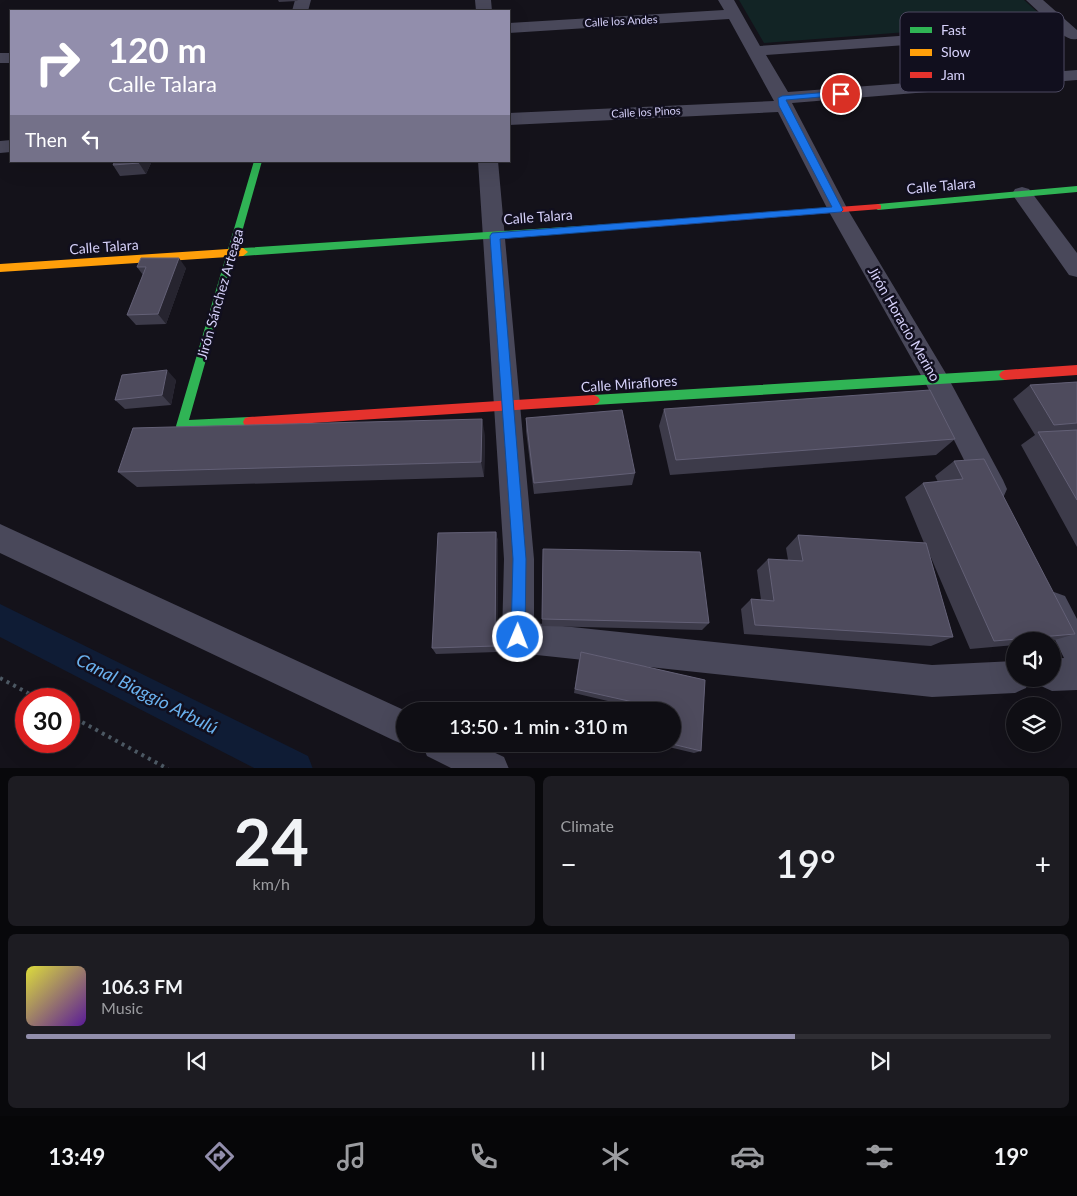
<!DOCTYPE html>
<meta charset="utf-8">
<style>
:root{--surface:#0f0e14;--page:#1d1c22;--text:#f1f3f6;--muted:#9b9ca0;--line:#2f2e34;--accent:#928eac}
body{margin:0;font-family:Lato,sans-serif;background:var(--page);color:var(--text);height:100vh;display:flex;flex-direction:column;font-size:19px;white-space:nowrap}
*{box-sizing:border-box;margin:0}
p{font-size:16px;color:var(--muted)}
.icon{flex:none;width:28px;height:28px;fill:none;stroke:currentColor;stroke-width:2;stroke-linecap:round;stroke-linejoin:round}
.map{position:relative;height:768px;overflow:hidden}
.side{display:flex;flex-direction:column;gap:8px;padding:8px;background:#08080b;flex:1}
.side>*{flex:none}
.hud{position:absolute;left:10px;top:10px;width:500px;height:152px;border-radius:0px;box-shadow:0 5px 20px #0002,0 0 0 1px var(--line);background:#928eac;color:#fff;overflow:hidden}
.buttons{position:absolute;left:1006px;top:632px;display:grid;gap:10px}
.buttons a{display:grid;place-items:center;width:55px;height:55px;border-radius:50%;background:var(--surface);box-shadow:0 5px 20px #0002,0 0 0 1px var(--line);font-size:25px}
.speed{position:absolute;left:15px;top:688px;display:flex;gap:10px;font-size:25px;font-weight:700;text-align:center}
.speed>*{display:grid;place-content:center;width:65px;height:65px;border-radius:50%;background:var(--surface);box-shadow:0 5px 20px #0002,0 0 0 1px var(--line);line-height:1}
.speed .limit{border:8px solid #d22;background:#fff;color:#111}
.pin{position:absolute;display:grid;place-items:center;width:42px;height:42px;color:#fff;margin:-21px;border:2px solid #fff;border-radius:50%;box-shadow:0 1px 5px #0007}
.me{position:absolute;width:55px;margin:-28px;rotate:1deg;stroke-linejoin:round;filter:drop-shadow(0 0 4px #0008)}
.turn{display:flex;align-items:center;gap:18px;height:105px;padding:0 15px;font-size:22px}
.turn .icon{width:65px;height:65px;stroke-width:2.5}
.turn b{display:block;font-size:35px;line-height:42px}
.then{display:flex;align-items:center;height:48px;padding:0 15px;background:#0003;gap:10px;font-size:19px}
.big{font-size:38px;font-weight:600;line-height:1.1}
.side .tile{flex:1;display:flex;flex-direction:column;justify-content:center;gap:8px;min-width:0;padding:0 18px;border-radius:8px;background:var(--page)}
.side .dial{align-items:center;gap:0}
.dial b{font-size:65px;line-height:1}
.song{display:flex;align-items:center;gap:15px}
.cover{width:60px;height:60px;border-radius:8px;background:linear-gradient(135deg,hsl(60 70% 55%),hsl(270 70% 35%))}
.played{height:5px;border-radius:2px;background:linear-gradient(90deg,var(--accent) 75%,var(--line) 75%)}
.keys{display:flex;justify-content:space-around;direction:ltr}
.heat{display:flex;justify-content:space-between;align-items:center;font-size:28px;direction:ltr}
.side .tiles{flex:1;display:grid;gap:8px;grid-template-columns:1fr 1fr}
.tile:last-child{grid-column:span 2}
.trip{position:absolute;left:396px;top:702px;width:285px;height:50px;border-radius:25px;background:var(--surface);box-shadow:0 5px 20px #0002,0 0 0 1px var(--line);font-weight:600;line-height:50px;text-align:center}
.dock{display:flex;height:80px;justify-content:space-around;align-items:center;background:#060608;color:var(--muted)}
.dock .icon{width:35px;height:35px}
.dock .active{color:var(--accent)}
.dock b{font-size:22px;color:var(--text)}
.map>svg:first-child{display:block}
</style>
<div class="map">
<svg width="1077" height="769" viewBox="0 0 1077 769">
<rect width="100%" height="100%" fill="#14121a"/>
<path fill="#122425" d="M739,0H1024L1044,18L1036,22L764,43Z"/>
<g fill="none" stroke-linecap="round" stroke-linejoin="round">
<path fill="#0f1c35" fill-rule="evenodd" d="M0,604L308,756L313,769H256L0,637Z"/>
<path stroke="#4c5863" stroke-width="4" stroke-dasharray="3 4.5" stroke-linecap="butt" d="M0,678L39,699
M69,715L168,769"/>
<path fill="#49485a" fill-rule="evenodd" d="M295,0H311L308,11H292Z
M475,0H491L492,11H476Z
M718,0H734L760,46L1053,25L1026,0H1043L1077,30V39C1071,40 1067,38 1062,34L766,55L788,92L1077,70V80L792,103L848,210L945,372L1003,480L1007,489L1003,498L993,502L983,498L927,386L828,210L778,112L509,125V113L774,101L729,19L509,33V23L724,10Z
M0,53H11V63H0Z
M11,140V152L0,153V141Z
M478,161H498L534,559V623L932,665L1015,661V679H1030L1026,688L1015,693L932,697L518,653L507,648L502,637L504,559Z
M1022,187L1029,189L1077,253V277L1069,275L1012,194L1015,189Z
M0,524L406,711L405,744H408L405,745L393,740L0,553Z
M1054,592L1065,596L1077,619V690L1052,691L1041,686L1037,679H1052V659L1064,658L1039,607L1043,596Z
M422,744H476L504,757L509,769H453L427,756Z"/>
<path fill="#30b455" fill-rule="evenodd" d="M254,161H262L189,420L249,417L253,418L255,422L253,426L249,427L182,431L178,430L176,426Z
M1077,186V192L878,210L873,207L878,204Z
M626,223L631,226L626,229L243,256L238,252L243,248Z
M1005,370L1009,372L1011,375L1009,378L1005,380L594,405L590,403L588,400L590,397L594,395Z"/>
<path fill="#ff9f0a" fill-rule="evenodd" d="M243,248L248,252L243,256L0,272V264Z"/>
<path fill="#e5322d" fill-rule="evenodd" d="M878,204L881,205V209L626,229L621,226L626,223Z
M1077,365V375L1005,380L1001,378L999,375L1001,372L1005,370Z
M594,395L598,397L600,400L598,403L594,405L249,427L245,426L243,422L245,418L249,417Z"/>
</g>
<path fill="#3d3b4a" d="M278,0H298L297,1L279,2Z
M152,161L146,174L120,176L113,165Z
M137,267L186,268L166,324L136,325L127,315L143,275Z
M176,380L171,405L125,409L115,400Z
M1077,382V547L1021,445L1035,435L1013,399L1030,385Z
M664,409L955,439L936,455L670,475L659,426Z
M526,418L635,473L632,485L534,494L526,431Z
M485,435L484,477L137,487L118,472Z
M954,461L1075,634L1051,641H1015V645L970,649L929,553L953,637L931,646L744,634L741,609L751,599L761,600L757,570L768,559L788,560L786,548L798,535L924,543L905,497L923,483L938,482L935,476Z
M496,532L498,542L497,652L436,654L432,648Z
M543,549L709,623L702,630L542,626Z
M581,652L705,680L701,751L694,753L656,744H672V711H646V710L574,693L579,658Z"/>
<path fill="#26242f" d="M140,161H152L146,174L139,163Z
M179,258L186,268L166,324L158,314Z
M167,370L176,380L171,405L162,395Z
M482,419L485,435L484,477L481,462Z
M496,532L498,542L497,652L495,646Z"/>
<path fill="#4e4b5d" stroke="#636076" d="M115,161H140L139,163L113,165Z
M141,258H179L158,314L127,315L146,267H137Z
M167,370L162,395L115,400L122,375Z
M1077,382V423L1054,425L1030,385Z
M930,390L955,439L676,460L664,409Z
M622,410L635,473L534,483L526,418Z
M482,419L481,462L118,472L133,428Z
M1077,430V500L1038,432Z
M984,459L1075,634L994,641L923,483L963,479L954,461Z
M496,532L495,646L432,648L438,533Z
M798,535L926,543L953,637L755,625L751,599L774,601L768,559L803,561Z
M543,549L700,552L709,623L542,619Z
M581,652L705,680L701,751L672,744V711H650L651,706L575,689Z"/>
<path fill="#1a73e8" stroke="#114b97" d="M841,91L845,94L844,95L786,100L843,210L841,212L500,239L526,559L525,637L523,642L518,644L513,642L511,637L513,559L490,236L492,233L832,207L779,106L778,98L782,96Z"/>
<g text-anchor="middle" stroke-width="5" stroke-linejoin="round" paint-order="stroke">
<g font-size="11" fill="#d6d1fa" stroke="#110f1e">
<text transform="translate(621 21) rotate(-3)" y="4">Calle los Andes</text>
<text transform="translate(646 112) rotate(-3)" y="4">Calle los Pinos</text>
</g>
<g font-size="14" fill="#d6d1fa" stroke="#110f1e">
<text transform="translate(941 186) rotate(-5)" y="5">Calle Talara</text>
<text transform="translate(538 217) rotate(-4)" y="5">Calle Talara</text>
<text transform="translate(104 247) rotate(-4)" y="5">Calle Talara</text>
<text transform="translate(220 294) rotate(-74)" y="5">Jirón Sánchez Arteaga</text>
<text transform="translate(904 324) rotate(60)" y="5">Jirón Horacio Merino</text>
<text transform="translate(629 384) rotate(-4)" y="5">Calle Miraflores</text>
</g>
<g font-size="18" font-style="italic" fill="#6ab1ee" stroke="#110f1e">
<text transform="translate(147 694) rotate(27)" y="6">Canal Biaggio Arbulú</text>
</g>
</g>
<rect x="900" y="12" width="164" height="80" rx="8" fill="#110f1e" stroke="#4c4960" stroke-width="1"/>
<rect x="910" y="27" width="22" height="6" fill="#30b455"/>
<rect x="910" y="49" width="22" height="7" fill="#ff9f0a"/>
<rect x="910" y="72" width="22" height="6" fill="#e5322d"/>
<g font-size="14" fill="#d6d1fa">
<text x="941" y="35">Fast</text>
<text x="941" y="57">Slow</text>
<text x="941" y="80">Jam</text>
</g>
</svg>
<div class="buttons">
<a><svg class="icon" aria-label="sound" viewBox="0 0 24 24"><path d="M4 9h4l5-4v14l-5-4H4zM17 9q2 3 0 6"/></svg></a>
<a><svg class="icon" aria-label="layers" viewBox="0 0 24 24"><path d="M12 4l9 5-9 5-9-5zM3 14l9 5 9-5"/></svg></a>
</div>
<div class="speed"><div class="limit">30</div></div>
<div class="pin" style="left:841px;top:94px;background:#d93025"><svg class="icon" aria-label="arrive" viewBox="0 0 24 24"><path d="M6 21V4h12l-3 4 3 4H6"/></svg></div>
<svg class="me" style="left:518px;top:637px" viewBox="-20 -20 40 40"><circle r="17" fill="#1a73e8" stroke="#fff" stroke-width="3"/><path d="M0-11L8 9 0 5-8 9z" fill="#fff"/></svg>
<div class="trip">13:50 · 1 min · 310 m</div>
<div class="hud">
<div class="turn"><svg class="icon" aria-label="right" viewBox="0 0 24 24"><path d="M7 20v-9h11M14 6l5 5-5 5"/></svg><div><b>120 m</b>Calle Talara</div></div>
<div class="then">Then<svg class="icon" aria-label="left" viewBox="0 0 24 24"><path d="M17 20v-9H6M10 6l-5 5 5 5"/></svg></div>
</div>
</div>
<section class="side">
<div class="tiles">
<div class="tile dial"><b>24</b><p>km/h</p></div>
<div class="tile"><p>Climate</p>
<div class="heat"><a>−</a><b class="big">19°</b><a>+</a></div>
</div>
<div class="tile">
<div class="song"><i class="cover"></i><div><b>106.3 FM</b><p>Music</p></div></div>
<div class="played"></div>
<div class="keys"><svg class="icon" aria-label="previous" viewBox="0 0 24 24"><path d="M18 5L8 12l10 7zM5 5v14"/></svg><svg class="icon" aria-label="pause" viewBox="0 0 24 24"><path d="M8 5v14M16 5v14"/></svg><svg class="icon" aria-label="next" viewBox="0 0 24 24"><path d="M6 5l10 7-10 7zM19 5v14"/></svg></div>
</div>
</div>
</section>
<nav class="dock">
<b>13:49</b>
<svg class="icon active" aria-label="directions" viewBox="0 0 24 24"><path d="M12 3l9 9-9 9-9-9zM9 14v-3h6M13 9l2 2-2 2"/></svg>
<svg class="icon" aria-label="music" viewBox="0 0 24 24"><path d="M9 18V5l10-2v13"/><circle cx="6" cy="18" r="3"/><circle cx="16" cy="16" r="3"/></svg>
<svg class="icon" aria-label="phone" viewBox="0 0 24 24"><path d="M5 4h4l2 5-3 2q2 4 5 5l2-3 5 2v4C11 20 4 13 5 4z"/></svg>
<svg class="icon" aria-label="climate" viewBox="0 0 24 24"><path d="M12 3v18M4 7l16 10M4 17L20 7"/></svg>
<svg class="icon" aria-label="car" viewBox="0 0 24 24"><path d="M5 17H2v-5l4-1 3-4h7l3 4 3 1v5h-3M9 17h6M6 11h13"/><circle cx="7" cy="17" r="2"/><circle cx="17" cy="17" r="2"/></svg>
<svg class="icon" aria-label="filters" viewBox="0 0 24 24"><path d="M4 7h16M4 17h16"/><circle cx="9" cy="7" r="2"/><circle cx="15" cy="17" r="2"/></svg>
<b>19°</b>
</nav>
